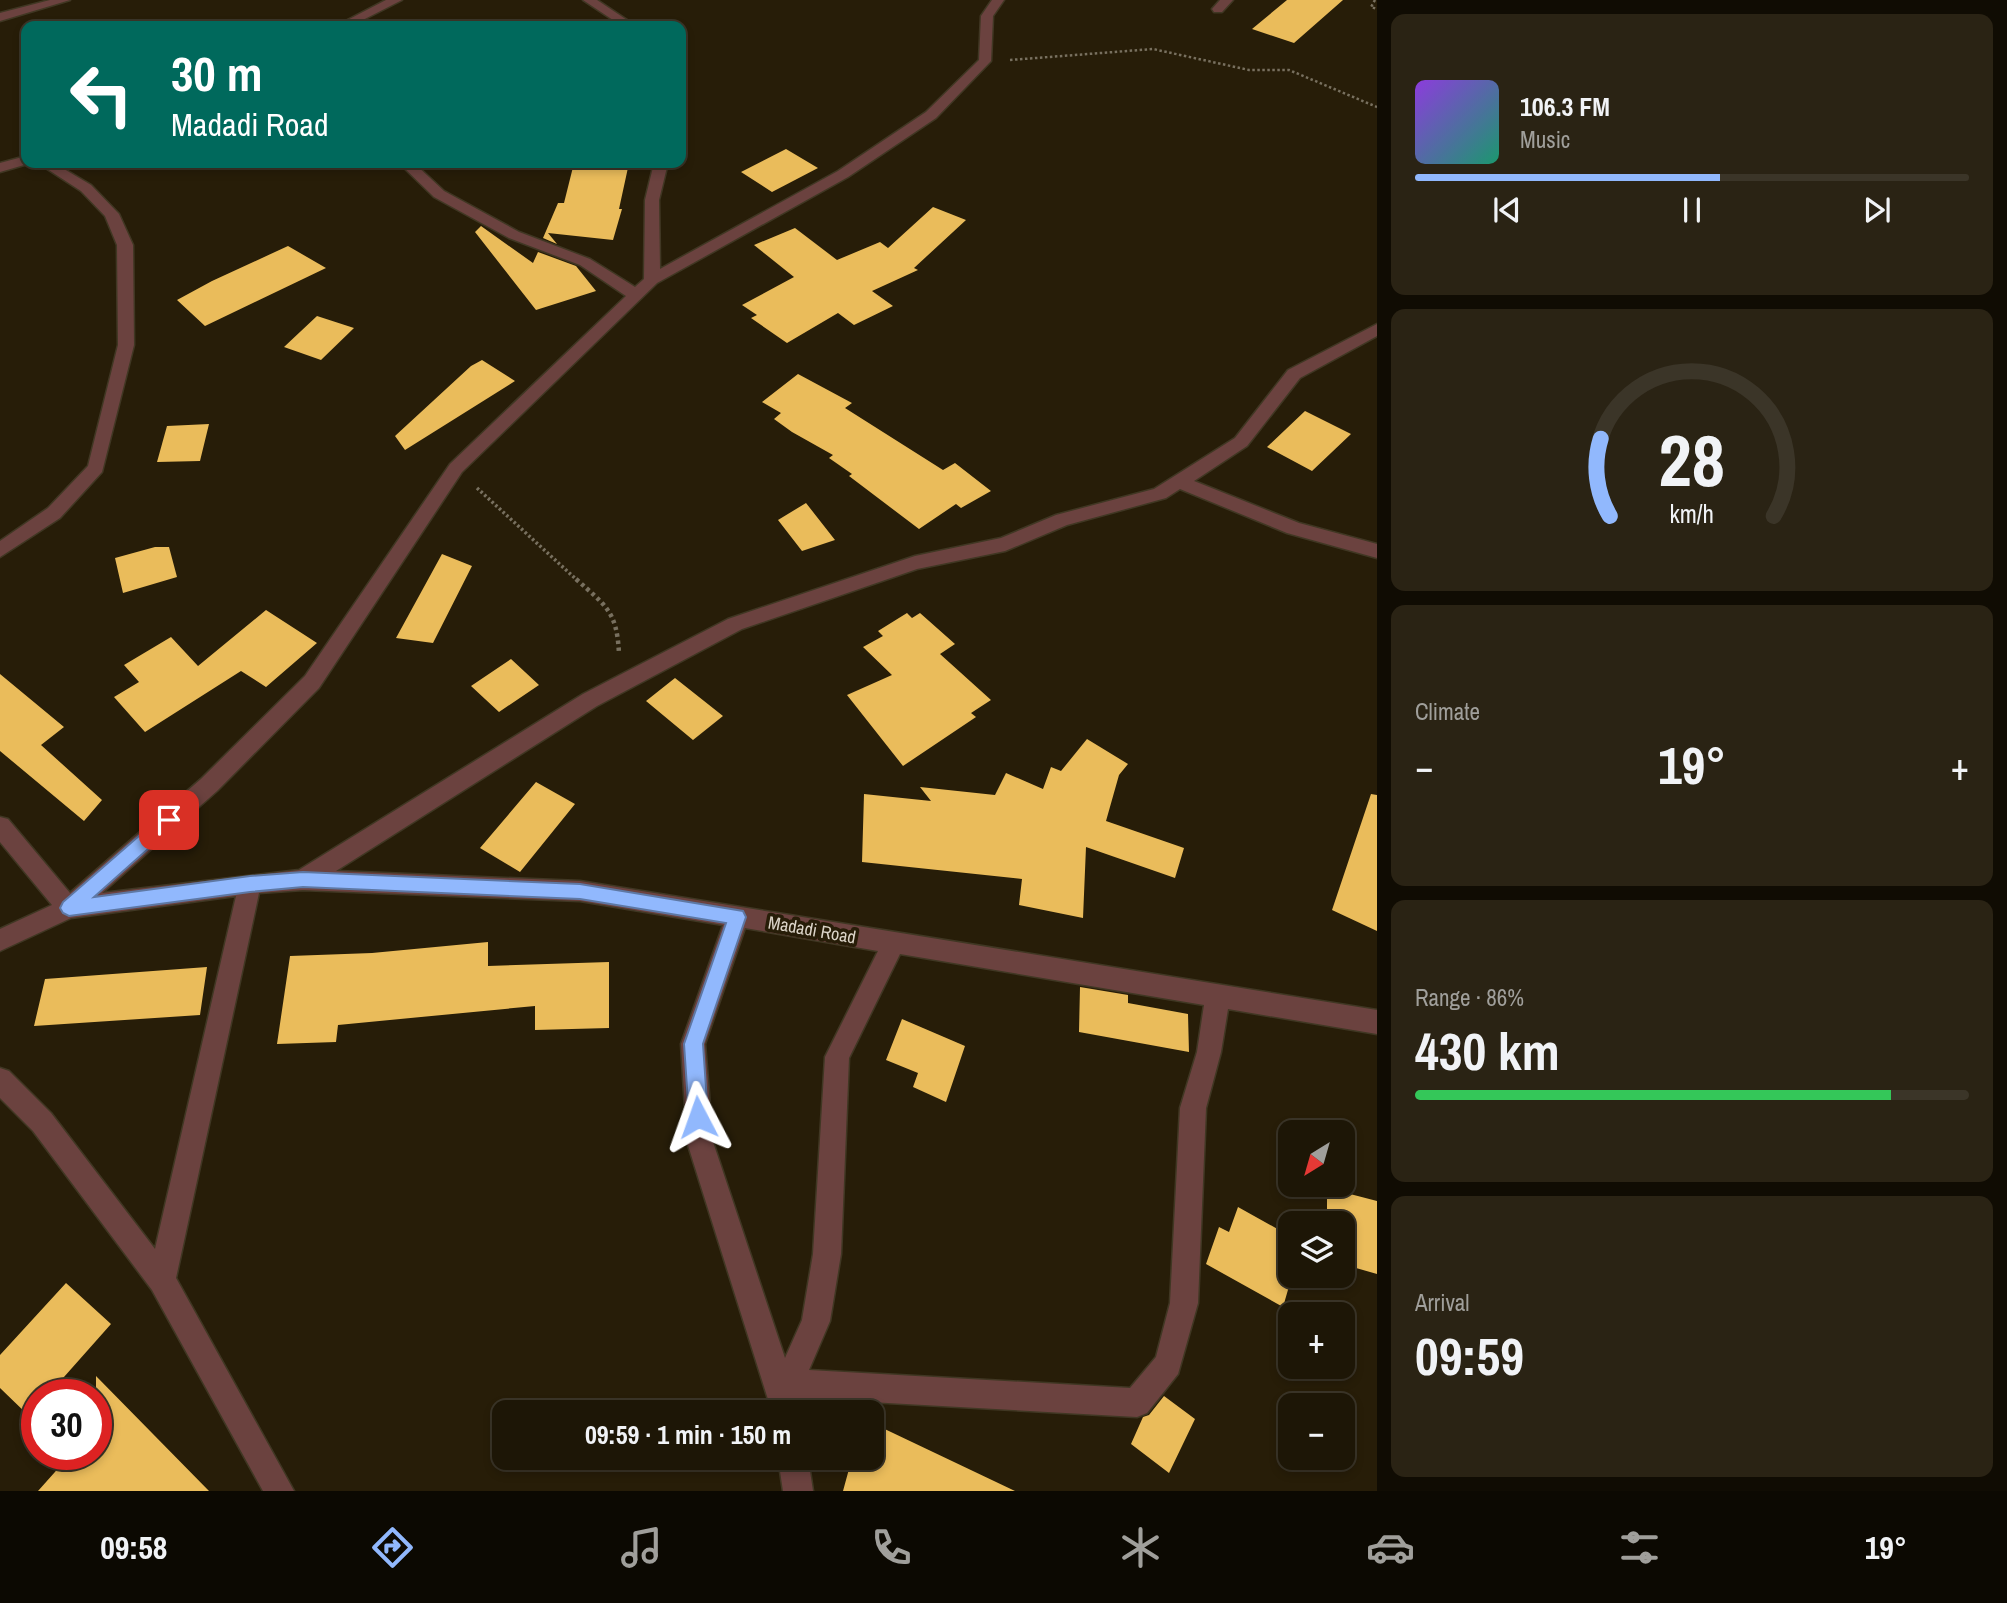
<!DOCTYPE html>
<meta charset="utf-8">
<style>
:root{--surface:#1d1606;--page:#2a2314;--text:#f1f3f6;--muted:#a09f9b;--line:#3b3528;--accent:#91b8fd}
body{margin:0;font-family:"Archivo Narrow",sans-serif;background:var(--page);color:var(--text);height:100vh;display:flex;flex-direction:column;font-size:26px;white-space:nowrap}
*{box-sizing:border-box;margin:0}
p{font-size:23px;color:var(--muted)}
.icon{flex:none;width:38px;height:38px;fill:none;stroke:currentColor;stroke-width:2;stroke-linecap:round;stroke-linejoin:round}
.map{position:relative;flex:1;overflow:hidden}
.details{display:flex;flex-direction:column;gap:14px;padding:14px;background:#100c03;width:630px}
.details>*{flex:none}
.top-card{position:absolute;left:21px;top:21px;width:665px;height:147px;border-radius:14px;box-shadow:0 4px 10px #0003,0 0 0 2px var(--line);background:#00695c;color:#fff;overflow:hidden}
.needle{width:46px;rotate:217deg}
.fabs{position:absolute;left:1278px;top:1120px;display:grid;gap:14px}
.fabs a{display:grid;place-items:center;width:77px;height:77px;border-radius:14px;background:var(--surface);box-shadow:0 4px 10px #0003,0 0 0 2px var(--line);font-size:35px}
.speed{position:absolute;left:21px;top:1379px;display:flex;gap:14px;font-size:35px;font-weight:700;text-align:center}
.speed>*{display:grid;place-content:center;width:91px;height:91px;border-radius:50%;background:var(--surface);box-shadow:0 4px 10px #0003,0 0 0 2px var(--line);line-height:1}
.speed .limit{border:10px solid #d22;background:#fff;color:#111}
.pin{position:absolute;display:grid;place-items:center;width:60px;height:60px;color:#fff;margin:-30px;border-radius:14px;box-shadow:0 4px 10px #0006}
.me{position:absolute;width:77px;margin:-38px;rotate:356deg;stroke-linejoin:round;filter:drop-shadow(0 0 5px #0008)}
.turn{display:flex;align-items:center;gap:24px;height:147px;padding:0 35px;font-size:32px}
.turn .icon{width:91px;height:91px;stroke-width:2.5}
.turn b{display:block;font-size:49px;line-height:60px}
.big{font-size:52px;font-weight:700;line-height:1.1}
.details .card{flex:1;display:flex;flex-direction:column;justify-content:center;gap:10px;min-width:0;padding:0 24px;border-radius:14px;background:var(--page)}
.details .dial{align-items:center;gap:0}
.dial svg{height:182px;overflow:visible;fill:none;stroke:var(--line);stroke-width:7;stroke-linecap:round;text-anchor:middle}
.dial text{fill:var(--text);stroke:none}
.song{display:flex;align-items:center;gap:21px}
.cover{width:84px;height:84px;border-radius:10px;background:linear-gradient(135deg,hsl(270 70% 55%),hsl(160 70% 35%))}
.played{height:7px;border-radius:4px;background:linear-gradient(90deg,var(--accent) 55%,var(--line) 55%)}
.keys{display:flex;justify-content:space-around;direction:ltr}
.heat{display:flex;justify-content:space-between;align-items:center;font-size:38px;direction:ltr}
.charge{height:10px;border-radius:5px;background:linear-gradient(90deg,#34c759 86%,var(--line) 0)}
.trip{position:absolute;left:492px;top:1400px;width:392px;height:70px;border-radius:14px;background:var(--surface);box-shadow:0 4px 10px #0003,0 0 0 2px var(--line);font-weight:700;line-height:70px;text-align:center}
.dock{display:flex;height:112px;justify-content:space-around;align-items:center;background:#0c0902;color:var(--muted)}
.dock .icon{width:49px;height:49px}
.dock .on{color:var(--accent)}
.dock b{font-size:32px;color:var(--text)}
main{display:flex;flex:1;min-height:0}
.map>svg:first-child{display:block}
</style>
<main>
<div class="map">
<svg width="1377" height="1491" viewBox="0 0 1377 1491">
<rect width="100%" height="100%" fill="#271d08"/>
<path fill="#eabc5b" d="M1287,0H1343L1294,43L1252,29Z
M786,149L818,168L772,192L741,172Z
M574,163H629L619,209H622L613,240L548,233L557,244L543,238L558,203H564Z
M933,207L966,220L914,268L918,270L872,291L893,306L854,325L838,313L787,343L751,318L757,315L742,305L794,277L754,245L795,228L837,260L880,242L888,248Z
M481,226L533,263L538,252L576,266L596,291L536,310L475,232Z
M288,246L326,268L205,326L177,300L212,281Z
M317,316L354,328L321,360L284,347Z
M482,360L515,381L405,450L395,436L471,366Z
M798,374L852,403L845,408L943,470L955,463L991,491L961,508L956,504L919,529L849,476L852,474L829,458L833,455L792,432L774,419L781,413L762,402Z
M1305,411L1351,434L1312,471L1267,447Z
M209,424L200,461L157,462L167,426Z
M806,503L835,540L802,551L778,520Z
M155,547H169L177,577L123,593L115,558Z
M442,554L472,566L433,643L396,638Z
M266,610L317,643L266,687L241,671L145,732L114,697L139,682L124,665L171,637L198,666Z
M907,613L912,618L920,613L955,644L940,654L991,700L971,713L976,717L903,766L847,695L892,675L863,647L883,636L878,631Z
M511,659L539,685L499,712L471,686Z
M0,674L64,727L41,745L102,800L84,821L0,751Z
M675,678L723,716L693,740L646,701Z
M1087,739L1128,764L1119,775L1106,821L1184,848L1175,878L1086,847L1083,918L1019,905L1022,879L862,862L864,794L931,801L920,787L995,795L1006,773L1043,789L1051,767L1061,771Z
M536,782L575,804L520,872L480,848Z
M1371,794L1377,795V931L1332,910Z
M488,942V966L609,962V1028L535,1030V1006L338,1025L336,1042L277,1044L290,956L372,953Z
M207,967L200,1015L34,1026L45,979Z
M1080,987L1128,995V1003L1188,1014L1189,1052L1079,1032Z
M902,1019L965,1046L946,1102L913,1087L918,1073L886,1060Z
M1327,1188L1377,1201V1274L1342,1264V1223H1327Z
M1238,1207L1290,1236V1276H1292L1283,1307L1206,1264L1219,1227L1229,1232Z
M66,1283L111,1324L48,1395H37V1408L29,1416L0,1388V1355Z
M96,1376L209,1491H38L71,1454H96Z
M1164,1396L1195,1419L1169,1473L1131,1444L1143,1417L1149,1415Z
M872,1423L1015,1491H843L852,1458H872Z"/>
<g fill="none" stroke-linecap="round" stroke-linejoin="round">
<defs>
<path id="minor" d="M50,0H70L0,21V13Z
M386,0H402L351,26H336Z
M583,0H597L636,26H622Z
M992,0H1004L993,16L991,61L936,118L848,177L657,283L462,472L319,688L217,791L102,893L299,870L583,694L728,619L915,556L1001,538L1056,515L1154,489L1235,438L1288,370L1377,324V336L1300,378L1247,446L1194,481L1299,523L1377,544V558L1287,533L1180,489L1166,498L1067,525L1005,551L917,569L742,629L597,706L336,871L580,881L1377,1010V1034L1228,1009L1221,1052L1206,1108L1198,1303L1178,1374L1147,1413L1137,1417L798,1398L800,1412H772L687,1142L681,1044L723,925L580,901L303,890L259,893L176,1278L294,1491H263L152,1290L33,1131L0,1098V1068L9,1071L51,1113L155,1249L236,896L71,918L0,951V929L52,905L0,842V817L8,819L70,893L201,779L305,676L450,464L626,296L580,265L509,238L434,197L399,163H414L444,191L519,232L590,259L635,287L644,279L645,200L654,163H668L659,200L660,269L838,171L926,112L979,60L981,16ZM745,928L878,951L825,1057L813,1254L802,1320L785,1358L713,1142L705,1044ZM900,954L1204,1005L1197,1052L1180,1108L1170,1303L1156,1357L1130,1388L809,1370L830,1321L841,1254L849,1058Z
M1220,0H1233L1222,12H1214L1212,9Z
M26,156V163H31L0,172V163Z
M38,163H54L91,185L119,214L133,245L134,345L102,472L60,518L0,557V541L48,508L88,466L118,345L117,245L105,216L81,191Z
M778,1458H808L813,1491H783Z"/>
</defs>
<use href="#minor" stroke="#403723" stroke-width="3"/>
<path stroke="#78705f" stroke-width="2.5" stroke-dasharray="2.5 2.5" stroke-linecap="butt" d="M1375,0L1371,7L1377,9
M1010,60L1153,49L1249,70H1289L1377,107"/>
<path stroke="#78705f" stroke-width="3.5" stroke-dasharray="2.5 2.5" stroke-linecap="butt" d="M477,488L578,581"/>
<path stroke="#78705f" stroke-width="4.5" stroke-dasharray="3.5 3.5" stroke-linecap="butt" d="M576,579C606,606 617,611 619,654"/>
<use href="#minor" fill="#6b423f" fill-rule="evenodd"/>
</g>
<path fill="#91b8fd" stroke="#5e78a4" stroke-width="2" d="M169,813L175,815L177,820L175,825L94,897L250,876L303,872L580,884L743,911L746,917L703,1044L708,1117L705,1124L698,1127L692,1124L689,1117L684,1044L726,923L580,899L303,887L250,892L69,916L63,913L60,908L63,902L163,815Z"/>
<g text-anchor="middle" stroke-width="7" stroke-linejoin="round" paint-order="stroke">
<g font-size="18" fill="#dbd4c8" stroke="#271d08">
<text transform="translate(812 930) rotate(10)" y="6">Madadi Road</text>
</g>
</g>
</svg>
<div class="fabs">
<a><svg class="needle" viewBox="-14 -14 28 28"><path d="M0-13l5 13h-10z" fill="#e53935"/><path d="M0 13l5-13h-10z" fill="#a09f9b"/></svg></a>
<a><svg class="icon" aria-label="layers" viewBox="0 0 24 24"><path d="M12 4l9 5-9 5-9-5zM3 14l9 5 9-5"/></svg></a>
<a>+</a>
<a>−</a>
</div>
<div class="speed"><div class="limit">30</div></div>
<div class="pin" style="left:169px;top:820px;background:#d93025"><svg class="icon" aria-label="arrive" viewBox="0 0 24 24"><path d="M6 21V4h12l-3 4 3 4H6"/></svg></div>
<svg class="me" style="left:698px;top:1117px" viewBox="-20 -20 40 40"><path d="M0-17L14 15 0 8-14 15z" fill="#91b8fd" stroke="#fff" stroke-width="4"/></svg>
<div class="trip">09:59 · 1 min · 150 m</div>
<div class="top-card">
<div class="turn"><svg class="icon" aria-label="left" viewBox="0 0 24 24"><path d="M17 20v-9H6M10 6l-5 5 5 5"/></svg><div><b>30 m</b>Madadi Road</div></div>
</div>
</div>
<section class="details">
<div class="card">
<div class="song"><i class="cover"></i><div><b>106.3 FM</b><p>Music</p></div></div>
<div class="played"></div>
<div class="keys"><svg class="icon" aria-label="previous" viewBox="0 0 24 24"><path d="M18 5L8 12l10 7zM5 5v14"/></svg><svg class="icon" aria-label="pause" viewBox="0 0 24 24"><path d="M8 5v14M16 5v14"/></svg><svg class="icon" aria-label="next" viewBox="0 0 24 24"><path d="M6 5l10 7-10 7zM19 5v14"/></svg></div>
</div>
<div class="card dial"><svg viewBox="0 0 100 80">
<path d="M14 69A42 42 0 1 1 86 69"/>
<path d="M14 69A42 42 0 0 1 10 35" stroke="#91b8fd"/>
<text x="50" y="56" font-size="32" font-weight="700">28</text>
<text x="50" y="72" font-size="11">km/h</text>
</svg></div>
<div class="card"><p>Climate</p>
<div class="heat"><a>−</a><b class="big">19°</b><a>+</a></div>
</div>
<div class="card"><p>Range · 86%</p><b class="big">430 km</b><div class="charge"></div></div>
<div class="card"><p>Arrival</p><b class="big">09:59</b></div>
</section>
</main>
<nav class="dock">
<b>09:58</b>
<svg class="icon on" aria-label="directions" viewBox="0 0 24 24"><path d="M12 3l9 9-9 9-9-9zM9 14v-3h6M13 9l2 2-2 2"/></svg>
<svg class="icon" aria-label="music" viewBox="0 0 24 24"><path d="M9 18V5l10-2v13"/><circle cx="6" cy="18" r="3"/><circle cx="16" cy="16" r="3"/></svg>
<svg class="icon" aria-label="phone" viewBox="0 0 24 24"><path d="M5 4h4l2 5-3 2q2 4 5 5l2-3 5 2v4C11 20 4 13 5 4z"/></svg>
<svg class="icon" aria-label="climate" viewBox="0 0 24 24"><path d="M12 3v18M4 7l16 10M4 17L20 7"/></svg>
<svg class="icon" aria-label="car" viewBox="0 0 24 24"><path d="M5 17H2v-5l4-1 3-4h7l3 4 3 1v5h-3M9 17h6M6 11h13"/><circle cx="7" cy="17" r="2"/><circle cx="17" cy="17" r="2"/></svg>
<svg class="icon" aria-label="filters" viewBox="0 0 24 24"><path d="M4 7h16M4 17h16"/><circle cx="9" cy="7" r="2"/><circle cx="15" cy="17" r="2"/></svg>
<b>19°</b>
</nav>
